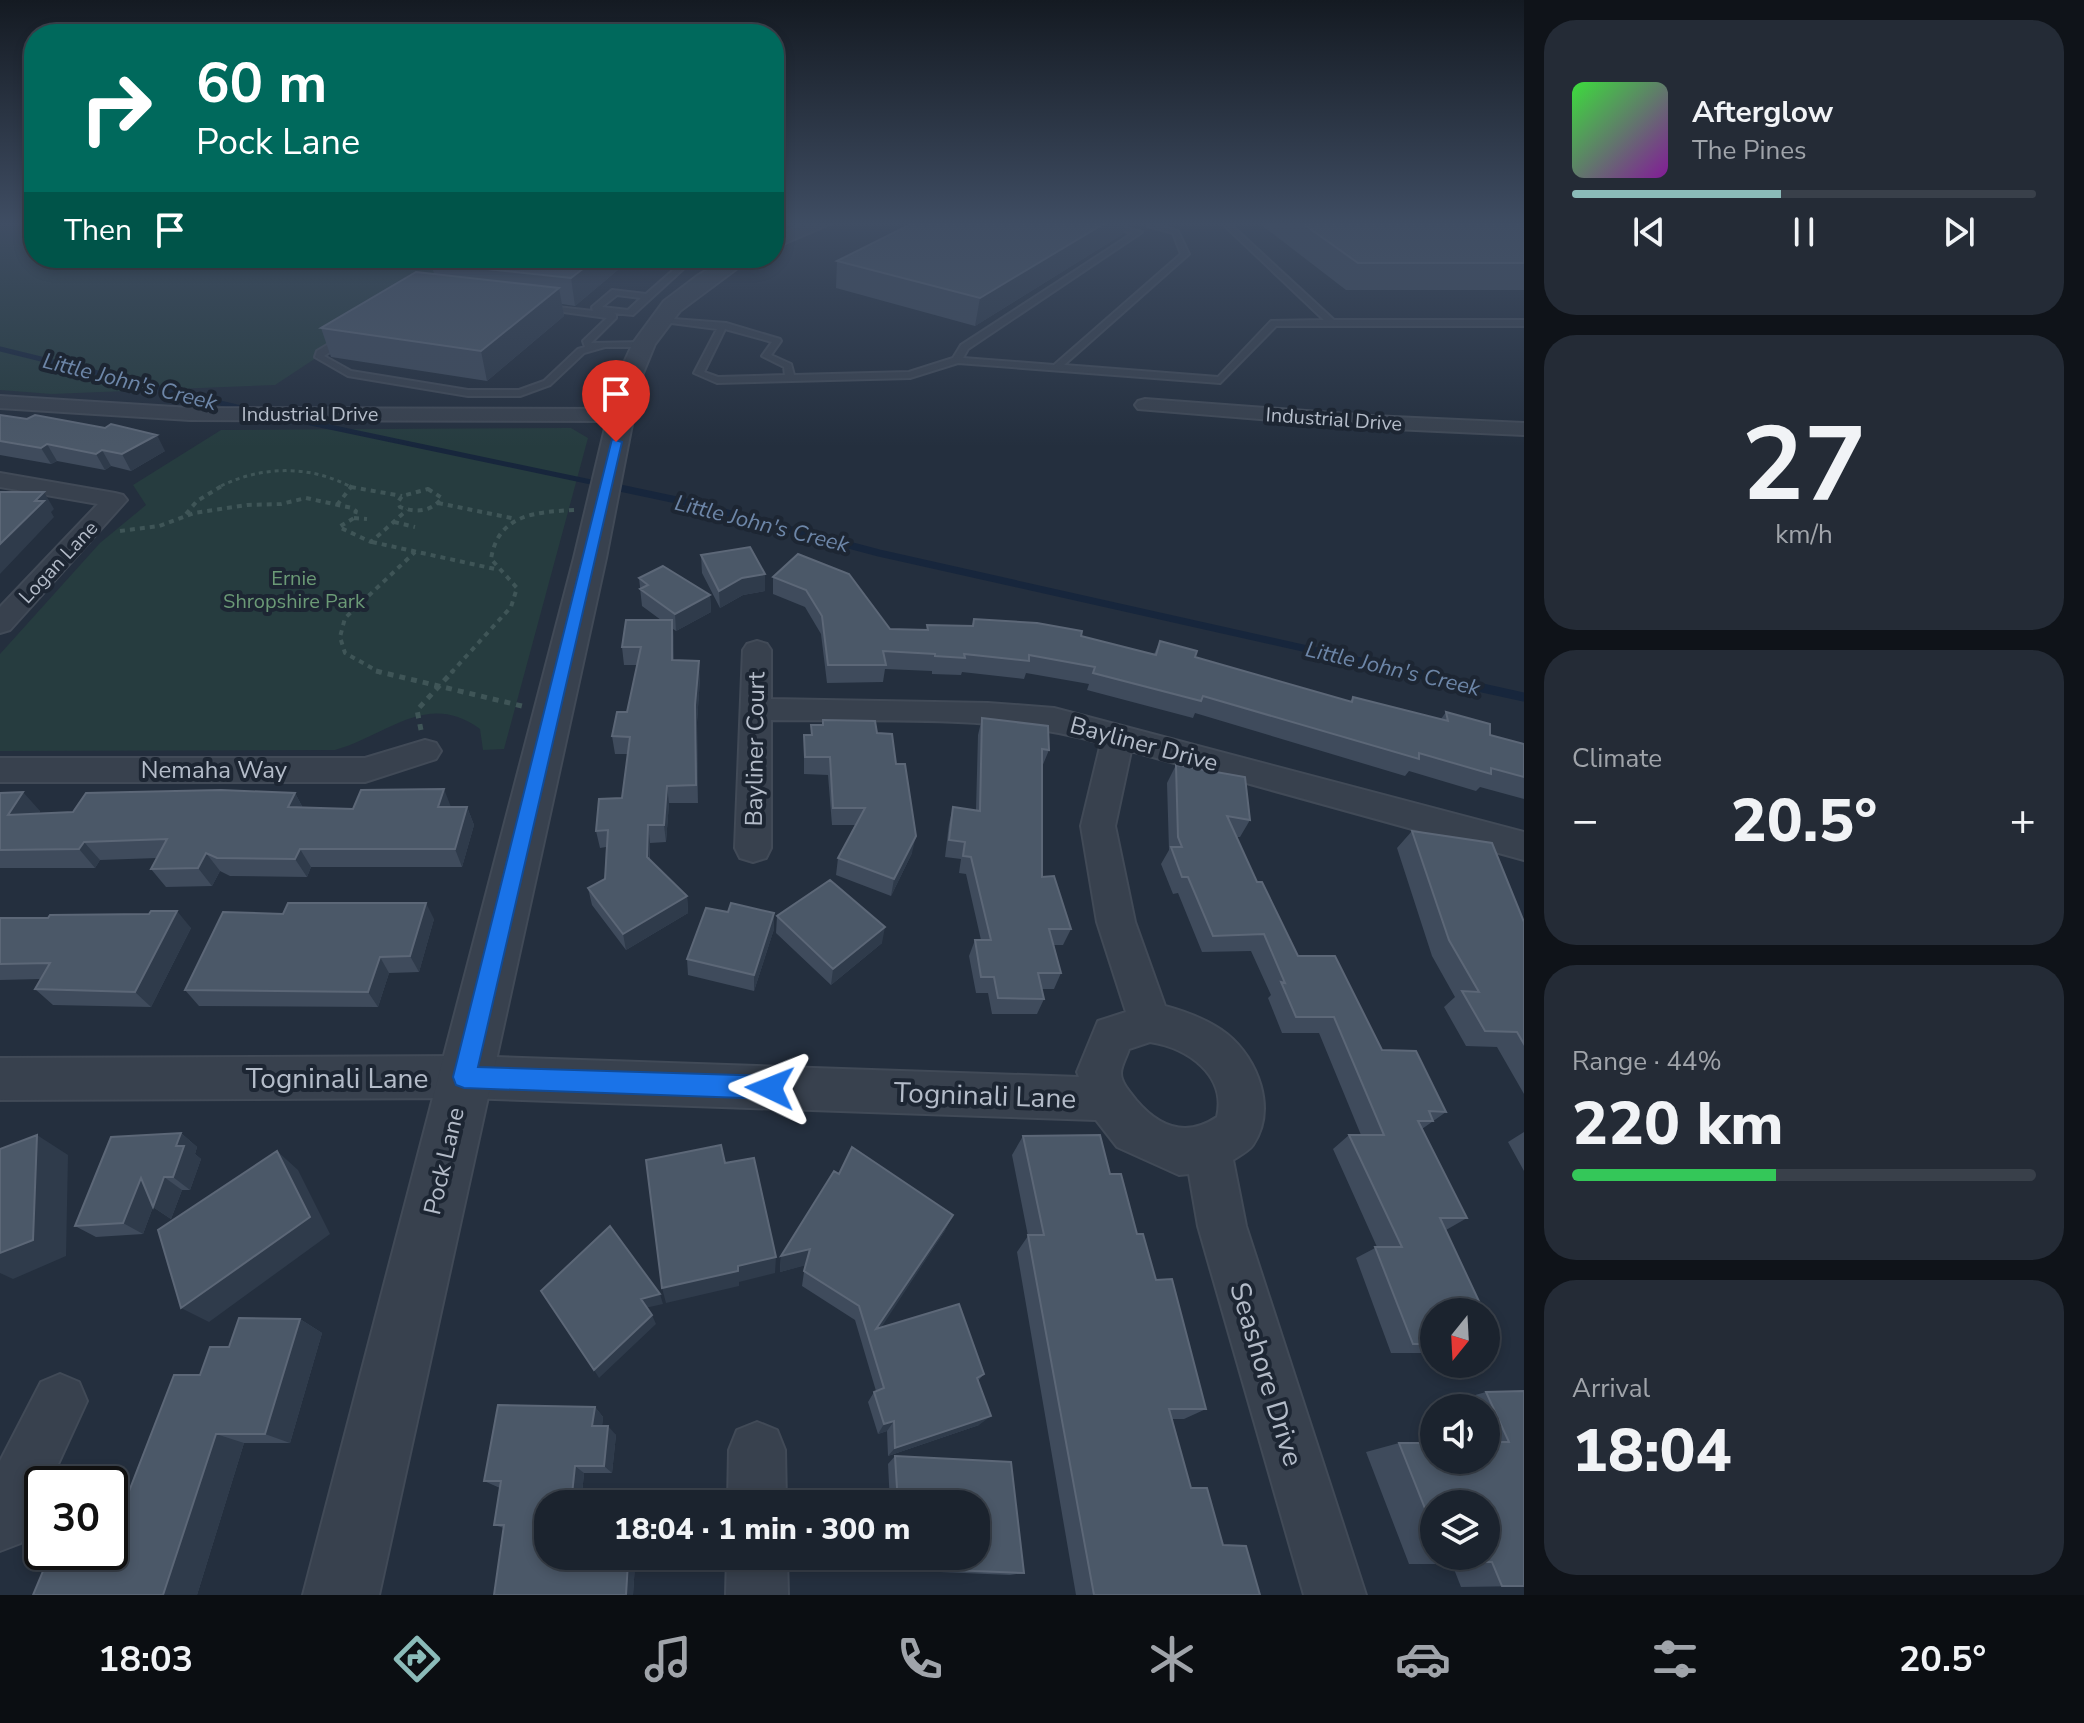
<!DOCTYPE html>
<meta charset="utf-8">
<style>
:root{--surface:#1b232e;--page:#242b36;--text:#f1f3f6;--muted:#a0a4aa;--line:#39404a;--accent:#8bbbb9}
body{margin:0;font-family:"Nunito Sans",sans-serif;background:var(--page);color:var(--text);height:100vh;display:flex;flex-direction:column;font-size:30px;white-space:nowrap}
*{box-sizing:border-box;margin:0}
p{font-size:26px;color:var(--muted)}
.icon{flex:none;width:44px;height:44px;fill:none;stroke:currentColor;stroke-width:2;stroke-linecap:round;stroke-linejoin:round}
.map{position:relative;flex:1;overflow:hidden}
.details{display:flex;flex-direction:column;gap:20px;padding:20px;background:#0f1319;width:560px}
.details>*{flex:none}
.top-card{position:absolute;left:24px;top:24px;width:760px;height:244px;border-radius:32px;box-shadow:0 4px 12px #0003,0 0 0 2px var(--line);background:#00695c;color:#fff;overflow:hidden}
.needle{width:52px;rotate:198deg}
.fabs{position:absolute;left:1420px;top:1298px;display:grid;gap:16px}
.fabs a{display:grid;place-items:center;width:80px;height:80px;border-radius:50%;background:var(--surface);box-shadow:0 4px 12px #0003,0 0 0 2px var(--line);font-size:40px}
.speed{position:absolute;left:24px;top:1466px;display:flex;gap:16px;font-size:40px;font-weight:700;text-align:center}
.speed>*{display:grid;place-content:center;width:104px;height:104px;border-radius:50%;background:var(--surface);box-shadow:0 4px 12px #0003,0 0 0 2px var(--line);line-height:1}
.speed .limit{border:4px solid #111;border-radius:12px;background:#fff;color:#111}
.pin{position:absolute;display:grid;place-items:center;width:68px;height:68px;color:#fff;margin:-82px -34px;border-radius:50% 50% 50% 0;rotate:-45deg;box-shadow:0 0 8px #0007}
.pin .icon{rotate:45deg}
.me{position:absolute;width:88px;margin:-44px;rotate:272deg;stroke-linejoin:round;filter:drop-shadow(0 0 6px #0008)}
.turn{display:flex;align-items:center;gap:28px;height:168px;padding:0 40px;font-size:36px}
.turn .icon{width:104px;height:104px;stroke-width:2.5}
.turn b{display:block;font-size:56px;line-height:68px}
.then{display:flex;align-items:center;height:76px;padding:0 40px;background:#0003;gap:16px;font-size:30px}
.big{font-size:60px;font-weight:800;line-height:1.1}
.details .widget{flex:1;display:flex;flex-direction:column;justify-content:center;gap:12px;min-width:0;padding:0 28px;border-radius:32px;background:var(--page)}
.details .dial{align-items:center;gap:0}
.dial b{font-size:104px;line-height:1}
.song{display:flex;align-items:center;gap:24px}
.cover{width:96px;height:96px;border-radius:12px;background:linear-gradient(135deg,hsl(120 70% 55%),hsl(290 70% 35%))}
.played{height:8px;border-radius:4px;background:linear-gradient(90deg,var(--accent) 45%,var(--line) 45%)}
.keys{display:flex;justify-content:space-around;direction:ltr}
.heat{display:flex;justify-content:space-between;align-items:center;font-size:44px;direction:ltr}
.charge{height:12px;border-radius:6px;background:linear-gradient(90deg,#34c759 44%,var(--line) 0)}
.trip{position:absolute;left:534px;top:1490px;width:456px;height:80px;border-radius:32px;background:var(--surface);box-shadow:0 4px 12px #0003,0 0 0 2px var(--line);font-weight:800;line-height:80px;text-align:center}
.dock{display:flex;height:128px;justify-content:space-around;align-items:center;background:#0b0e12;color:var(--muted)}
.dock .icon{width:56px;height:56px}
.dock .active{color:var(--accent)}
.dock b{font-size:36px;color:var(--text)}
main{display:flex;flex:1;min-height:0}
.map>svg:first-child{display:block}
</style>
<main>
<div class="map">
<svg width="1524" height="1595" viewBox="0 0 1524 1595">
<rect width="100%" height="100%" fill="#242f3e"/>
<path fill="#263c3f" d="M0,223L34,224V258L465,260L275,385L52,394L0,390Z
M571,428L588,438L504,749L483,750L480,729C427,690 388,735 335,750L0,751V654L100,543L146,505L133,485L221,430Z"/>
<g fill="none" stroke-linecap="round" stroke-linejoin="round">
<path stroke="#17263c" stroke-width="5" d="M0,349L253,411
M287,418L610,486"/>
<path stroke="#17263c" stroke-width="7" d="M601,484L686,502L879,553L1414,673"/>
<path stroke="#17263c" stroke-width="9" d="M1405,671L1524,697"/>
<defs>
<path id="service" d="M1090,223H1105L1142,232L968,349L963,358L1054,365L1181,254L1173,233L1148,226L1149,223L1178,231L1189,254L1064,365L1218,377L1271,321L1324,320L1222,223H1229L1334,320H1524V326H1276L1220,383L958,363L910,378L717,383L694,373L717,329L656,321L660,318L726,323L780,339L781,341L771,355L791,364L794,375L909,372L953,358L961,345L1133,233ZM725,329L772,342L762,356L784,367L785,375L718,377L704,372Z
M687,258H695L633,315L613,313L616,314V318L591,343L643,342L647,345L646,347H605L584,353L550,385L520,396H468L348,376L315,357L317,351L344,335L347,336V340L324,356L351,371L468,390H519L544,381L578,349L585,347L583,341L607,318L542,309L539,305L593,311L592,307L612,290L646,294ZM617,295L641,298L628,310L602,307Z"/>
<path id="minor" d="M0,396L190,408L621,409L631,415L621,421L190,420L0,408Z
M1145,399L1372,416L1524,423V435L1372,428L1138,409L1135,405L1138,401Z
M0,473L115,493L123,495L127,500L10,630L0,633V607L98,504L0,487Z
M757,641L767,644L771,650V699L988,703L1054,708L1524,832V860L1131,751L1115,826L1135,922L1165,1006C1187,1012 1209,1020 1227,1034C1258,1059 1277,1109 1253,1145C1249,1151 1239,1156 1233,1160L1246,1226L1366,1595H1304L1198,1226L1189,1174L1179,1175L1117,1147L1096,1120L464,1098L0,1100V1058L464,1056L1079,1077L1077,1072L1098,1021L1126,1012L1097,922L1081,826L1101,743C995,713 880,722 771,720V848L766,858L753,862L740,858L735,848L743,650L747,644ZM1150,1042C1188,1048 1227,1075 1217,1117C1186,1138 1159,1127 1136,1100C1130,1092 1121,1083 1121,1073C1121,1066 1127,1056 1129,1049Z
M425,740L436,743L441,751L436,759L365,782H0V758H365Z
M60,1374L79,1382L87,1401L49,1484H42V1498L21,1543L0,1551V1461L41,1382Z
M757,1422L777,1430L785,1450L786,1504H728L729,1450L737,1430Z
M727,1556H787L788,1595H726Z"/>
<path id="tertiary" d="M806,223H832L774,248V236Z
M727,258H751L680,311L655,344L641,378L606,558L379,1595H303L574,558L617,378L633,343L664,301L697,276Z"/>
</defs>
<use href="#service" stroke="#414a57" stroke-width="4"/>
<use href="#minor" stroke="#414a57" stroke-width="4"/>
<use href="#tertiary" stroke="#414a57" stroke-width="4"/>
<path stroke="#3f5557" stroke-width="3" stroke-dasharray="4 4" stroke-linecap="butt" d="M221,486C261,466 309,465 349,486"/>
<path stroke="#3f5557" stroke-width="4" stroke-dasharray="5 5" stroke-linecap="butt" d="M351,487L402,496
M428,489L442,498C431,512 416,513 400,507L398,502L402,496Z
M438,503L516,519
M337,505L351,487L346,484
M186,514L197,501L225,484
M354,518L367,519
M394,522L415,527
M120,531L159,526L194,513L247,505L281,504L306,498L352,508L356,511L354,518L339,527L371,542L407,510
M372,542L495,569
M381,673L345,653L340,637L345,618L415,552
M451,673L511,607L517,588L491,559C498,514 536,512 574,510"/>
<path stroke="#3f5557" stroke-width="5" stroke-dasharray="6 6" stroke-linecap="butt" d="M376,671L522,706
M421,730L417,710L453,671"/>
<use href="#service" fill="#38414e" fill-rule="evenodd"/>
<use href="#minor" fill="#38414e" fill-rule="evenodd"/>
<use href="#tertiary" fill="#38414e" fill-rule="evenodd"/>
</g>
<path fill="#3f4b5c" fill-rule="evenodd" d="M913,223H1140L1137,225L1125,224L1123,234L975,326L836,288L837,261Z
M1259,223H1524V290H1346Z
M632,258L575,306L562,304L564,316L487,381L331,357L321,328L434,274L431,263Z
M0,415L165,451L131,471L111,466L105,470L57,461L51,464L0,455Z
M798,554L890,629L927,630V625L972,626L974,619L1081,636L1154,654L1160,641L1195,657L1350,702L1353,697L1441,719L1446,712L1490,735L1524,744V799L1480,787L1476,791L1409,771L1405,776L1195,713L1193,718L1087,690L1089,684L1026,673L1024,679L962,672L961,675L932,674V671L885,669L883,682L827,683L821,634L805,607L773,594V577Z
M701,555L765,574V591L743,595L720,608L702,573Z
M639,578L710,595L711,612L676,631L673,629L674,660L700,678L697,722L698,803H669L666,842L650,843V860L687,896L688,913L626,950L592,905L588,888L605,879L606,847L600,848L596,831L622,798L628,754H615L612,736L627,712L638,665H624L622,647L661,620L642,606Z
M982,718L1049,750L1042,767V877L1071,929L1063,945H1054L1061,973L1054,989H1042L1044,999L1037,1014H992L988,993H976L969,956L975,940H981L966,874L959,873L961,859L945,857L949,824L953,807L976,810L978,735Z
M811,725L877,733L896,764L912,853L891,896L836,875L838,858L855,825H832L828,775L804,774V735H811Z
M1176,765L1250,820L1240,837H1236L1257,882L1298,956L1382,1050L1446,1112L1422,1129L1467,1218L1446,1230L1434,1312V1353H1391L1356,1258L1377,1247L1333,1149L1349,1135H1361L1319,1033H1282L1268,998L1271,995L1251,951L1202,952L1178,893L1173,894L1161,864L1169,850L1167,783Z
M0,793L40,811L39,813L73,812L295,793L303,808L353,809L467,807L474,825L462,867H311L307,877L230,876L220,871L212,886L166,887L151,869L157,858L100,860L95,868H0Z
M1412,831L1524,922V1094L1497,1047L1466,1046L1444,1007L1455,997L1432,956L1397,848Z
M149,914L191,928L151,1007L53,1005L35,989L40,979L0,980V918H48Z
M777,916L882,943L831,985L776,933Z
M434,919L419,972L389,973L378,1007L199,1006L185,990Z
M774,929L754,991L688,975L687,959Z
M1524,1132V1171L1508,1142Z
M181,1133L197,1147L195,1154L201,1159L190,1190H182L171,1219L153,1207L143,1234L96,1237L75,1226Z
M1023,1136L1110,1174L1156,1280L1206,1409L1184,1419H1172L1191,1488L1223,1545L1260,1595H1076L1017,1252L1028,1236L1012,1155Z
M953,1215L944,1232L880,1328L984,1374L978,1381L979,1425L888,1456L887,1431L878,1434L868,1402L874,1392L876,1391L855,1320L802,1286L805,1265L780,1272L781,1256Z
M300,1319L322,1333L290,1443H244L197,1595H33L110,1552L126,1499L200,1375Z
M1524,1391V1586L1461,1587L1452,1564H1409L1366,1452L1399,1443L1486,1460V1408H1452L1450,1402L1486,1392ZM1434,1504L1486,1556H1434Z
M595,1407L603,1417L602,1426L616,1435L612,1473H584L581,1504H548L576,1561L628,1562L635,1564L633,1595H494L504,1528L494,1525L500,1488L484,1481Z
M895,1456L1011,1462L1024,1573L1010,1575L893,1570V1556H976V1504H890L888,1464Z"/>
<path fill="#2f3b4b" d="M1105,223H1125L1123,234L975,326L980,298Z
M597,258H632L575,306L571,278Z
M559,288L564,316L487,381L481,351Z
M157,435L165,451L131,471L122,454Z
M47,444L57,461L51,464L41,448Z
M102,450L111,466L105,470L96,454Z
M44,492L54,509L51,512L54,517L0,574V544L35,501Z
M765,574V591L743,595L720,608L719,591L742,578Z
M710,595L711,612L676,631L675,614Z
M672,620L674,638L673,677L672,660Z
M699,661L700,678L697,722L698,803L695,705Z
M667,786L669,803L666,842L664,825Z
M444,789L451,807H438Z
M23,792L40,811L25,833L8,815Z
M295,793L305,812L288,807Z
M467,807L474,825L462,867L455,849Z
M648,825L650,843L649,874L647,857Z
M916,836L912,853L891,896L894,879Z
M84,842L100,860L95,868L79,849Z
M300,849L311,867L307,877L295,859Z
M206,853L220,871L212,886L198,868Z
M687,896L688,913L626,950L623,934Z
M426,903L434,919L419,972L410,956Z
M177,911L191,928L151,1007L135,992Z
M774,913V929L754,991V975Z
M885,927L882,943L831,985L833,969Z
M380,957L389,973L378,1007L368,992Z
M181,1133L197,1147L195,1154L201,1159L190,1190L173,1177L176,1146Z
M37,1135L68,1155L66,1256L13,1279L0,1273V1251Z
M277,1151L298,1170L330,1234L209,1322L181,1308Z
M164,1177L182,1190L171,1219L153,1207L143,1234L123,1223L141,1178Z
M953,1215L944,1232L871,1343L876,1329Z
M810,1249L807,1265L780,1272L781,1256Z
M776,1257L775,1273L739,1282V1286L666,1303L662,1288Z
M660,1294L663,1304L645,1308L641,1299Z
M652,1315L656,1324L599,1378L594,1370Z
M300,1319L322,1333L290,1443L265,1434Z
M595,1407L603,1417L601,1435L592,1426Z
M991,1416L979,1425L888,1456L895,1448Z
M894,1421L887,1431L878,1434L884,1424Z
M608,1426L616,1435L612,1473L604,1466Z
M216,1434L244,1443L197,1595H163Z
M575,1466L584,1473L581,1504H571Z
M566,1556H577L576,1563L566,1560Z
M628,1562L635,1564L633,1595H626Z"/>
<path fill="#4b5868" stroke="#5c6777" stroke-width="2" d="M913,223H1105L980,298L837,261Z
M1302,223H1524V263H1358Z
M439,258H597L571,278L431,263Z
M416,272L559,288L481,351L321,328Z
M0,415L27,419L35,415L105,428L111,424L157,435L122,454L102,450L96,454L47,444L41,448L0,441Z
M0,492H44L35,501H44L0,544Z
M750,547L765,574L742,578L719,591L701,555Z
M798,554L849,574L890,629L928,630L927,625L973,626L974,619L1037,623L1082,631L1081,636L1156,655L1160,641L1197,651L1195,657L1352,702L1353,697L1448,721L1446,712L1490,724V735L1524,744V777L1491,768V774L1419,753V759L1203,696L1201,701L1093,673L1095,667L1029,655V661L964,654L965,658L935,656V654L883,651L886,665H828L822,616L806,590L773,577Z
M663,566L710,595L675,614L640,589L648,585L639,578Z
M626,620H672V660L699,661L695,705L696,785L667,786L664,825H648L647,857L687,896L623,934L588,888L605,879L608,830L596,831L599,799L622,798L630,737L612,736L617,712H627L641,647H622Z
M982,718L1048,726L1049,750L1042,749V877L1054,876L1071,929H1049L1061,973H1038L1044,999L998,998L994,977H981L975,940H991L971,857L963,856L965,842L949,840L953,807L980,811Z
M823,720L875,721L877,733L892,734L896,764H905L916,836L894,879L838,858L865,808H833L830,757H805L804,735H812L811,725H823Z
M1176,765L1245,777L1250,820L1227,816L1257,882H1262L1298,956H1335L1382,1050L1416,1051L1446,1112L1429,1111L1433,1121H1418L1467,1218H1440L1484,1312H1434V1344H1413L1375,1247H1402L1349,1135H1384L1334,1017H1296L1281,982L1285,983L1264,934L1213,936L1188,877H1182L1171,847H1182L1178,837Z
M444,789L438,807H467L455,849H300L295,859L217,858L206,853L198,868L151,869L167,839L84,842L79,849L0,850V793L23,792L8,815L73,812L86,793L221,790L295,793L288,807L353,809L361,790Z
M1412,831L1492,843L1524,922V1044L1517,1032L1485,1031L1462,991L1479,992L1449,940Z
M830,880L885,927L833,969L777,916Z
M288,903H426L410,956L380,957L368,992L185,990L223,912L283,914Z
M731,903L774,913L754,975L687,959L706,908L728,912Z
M151,911H177L135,992L35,989L50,963L0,964V918H48L50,915L149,914Z
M181,1133L176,1146H184L173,1177H164L153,1207L141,1178L123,1223L75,1226L111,1137Z
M37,1135L33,1240L0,1253V1149Z
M1100,1135L1110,1174H1121L1137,1234H1143L1156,1280L1172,1279L1206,1409H1169L1191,1488H1207L1223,1545L1246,1546L1260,1595H1094L1028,1235H1044L1023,1136Z
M721,1145L725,1163L754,1158L776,1257L738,1266V1271L662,1288L646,1160Z
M852,1147L953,1215L876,1329L959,1304L984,1374L977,1378L991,1416L895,1448L894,1421L884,1424L874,1392L884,1388L859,1306L804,1271L810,1249L781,1256L834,1171L839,1174Z
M277,1151L310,1217L181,1308L158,1230Z
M610,1226L660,1294L641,1299L652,1315L594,1370L541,1291Z
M1486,1316L1493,1332H1486Z
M239,1318L300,1319L265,1434H216L163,1595H33L51,1552H110V1499H126L174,1375H200L210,1347H229Z
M1524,1391V1586H1502L1492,1562H1446L1444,1556H1486V1504H1434V1531L1399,1443H1434V1460H1486V1442H1509L1486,1392Z
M498,1405L595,1407L592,1426H608L604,1466H575L571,1504H548V1556H566V1560L628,1562L626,1595H494L504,1525H494L501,1481H484Z
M895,1456L1011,1462L1024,1573L901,1568L900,1556H976V1504H898Z"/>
<linearGradient id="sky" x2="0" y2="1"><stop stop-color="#141a22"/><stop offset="0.5" stop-color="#3f4d63"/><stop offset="1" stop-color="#3f4d63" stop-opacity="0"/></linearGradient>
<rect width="1524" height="447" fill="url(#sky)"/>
<path fill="#1a73e8" stroke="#114b97" stroke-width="2" d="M612,439L622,442L478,1067L770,1076L778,1080L782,1088L778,1096L770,1099L464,1088L456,1085L453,1077Z"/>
<g text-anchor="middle" stroke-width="8" stroke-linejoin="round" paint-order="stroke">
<g font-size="20" fill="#b4bcc9" stroke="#1d2633">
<text x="310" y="421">Industrial Drive</text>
<text transform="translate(1334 419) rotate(4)" y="7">Industrial Drive</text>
<text transform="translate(58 562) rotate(-47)" y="7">Logan Lane</text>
</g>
<g font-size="20" fill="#6b9a76" stroke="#1d2633">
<text x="294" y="585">Ernie<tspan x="294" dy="23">Shropshire Park</tspan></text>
</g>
<g font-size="22" font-style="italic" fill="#6d86a8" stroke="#1d2633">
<text transform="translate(130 381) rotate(14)" y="8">Little John's Creek</text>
<text transform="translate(762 523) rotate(14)" y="8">Little John's Creek</text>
<text transform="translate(1393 668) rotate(13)" y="8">Little John's Creek</text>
</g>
<g font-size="24" fill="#b4bcc9" stroke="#1d2633">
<text transform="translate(1144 744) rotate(15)" y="8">Bayliner Drive</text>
<text transform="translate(755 749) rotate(-89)" y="8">Bayliner Court</text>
<text x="214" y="778">Nemaha Way</text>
<text transform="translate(444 1161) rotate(-77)" y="8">Pock Lane</text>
</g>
<g font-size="28" fill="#b4bcc9" stroke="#1d2633">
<text x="337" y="1088">Togninali Lane</text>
<text transform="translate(985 1095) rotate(2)" y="10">Togninali Lane</text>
<text transform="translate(1267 1374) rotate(73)" y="10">Seashore Drive</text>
</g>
</g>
</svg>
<div class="fabs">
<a><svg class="needle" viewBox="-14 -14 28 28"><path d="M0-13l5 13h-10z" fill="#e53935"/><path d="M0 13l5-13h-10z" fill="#a0a4aa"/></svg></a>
<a><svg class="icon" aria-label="sound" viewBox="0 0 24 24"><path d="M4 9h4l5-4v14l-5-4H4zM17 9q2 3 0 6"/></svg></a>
<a><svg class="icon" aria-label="layers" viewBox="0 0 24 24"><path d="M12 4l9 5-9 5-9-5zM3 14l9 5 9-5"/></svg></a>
</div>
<div class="speed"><div class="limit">30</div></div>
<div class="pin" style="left:616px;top:442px;background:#d93025"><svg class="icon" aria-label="arrive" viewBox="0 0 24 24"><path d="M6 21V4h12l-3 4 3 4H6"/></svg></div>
<svg class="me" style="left:770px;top:1088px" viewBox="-20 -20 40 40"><path d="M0-17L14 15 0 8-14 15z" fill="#1a73e8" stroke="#fff" stroke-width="4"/></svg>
<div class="trip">18:04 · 1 min · 300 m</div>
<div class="top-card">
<div class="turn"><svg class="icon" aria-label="right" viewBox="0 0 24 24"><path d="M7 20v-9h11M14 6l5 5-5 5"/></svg><div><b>60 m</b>Pock Lane</div></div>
<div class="then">Then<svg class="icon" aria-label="arrive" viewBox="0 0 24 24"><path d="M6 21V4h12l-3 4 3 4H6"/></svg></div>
</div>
</div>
<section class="details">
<div class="widget">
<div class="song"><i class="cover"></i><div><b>Afterglow</b><p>The Pines</p></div></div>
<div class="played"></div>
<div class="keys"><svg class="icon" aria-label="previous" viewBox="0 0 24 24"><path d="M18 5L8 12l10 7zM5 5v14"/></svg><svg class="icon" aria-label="pause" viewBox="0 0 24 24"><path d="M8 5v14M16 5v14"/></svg><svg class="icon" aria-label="next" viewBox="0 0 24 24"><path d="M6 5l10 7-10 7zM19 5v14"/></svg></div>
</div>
<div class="widget dial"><b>27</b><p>km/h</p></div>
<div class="widget"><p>Climate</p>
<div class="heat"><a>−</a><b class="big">20.5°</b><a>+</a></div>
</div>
<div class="widget"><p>Range · 44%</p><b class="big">220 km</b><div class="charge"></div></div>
<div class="widget"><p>Arrival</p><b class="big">18:04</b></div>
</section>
</main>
<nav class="dock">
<b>18:03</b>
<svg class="icon active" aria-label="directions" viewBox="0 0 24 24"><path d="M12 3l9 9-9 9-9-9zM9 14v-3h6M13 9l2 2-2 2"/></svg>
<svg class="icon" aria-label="music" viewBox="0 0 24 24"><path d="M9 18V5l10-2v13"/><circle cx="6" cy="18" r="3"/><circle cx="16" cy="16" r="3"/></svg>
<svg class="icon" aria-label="phone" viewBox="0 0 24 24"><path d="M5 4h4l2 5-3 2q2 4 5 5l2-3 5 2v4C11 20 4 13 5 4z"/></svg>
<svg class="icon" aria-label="climate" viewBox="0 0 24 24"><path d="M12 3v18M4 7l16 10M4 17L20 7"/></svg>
<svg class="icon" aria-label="car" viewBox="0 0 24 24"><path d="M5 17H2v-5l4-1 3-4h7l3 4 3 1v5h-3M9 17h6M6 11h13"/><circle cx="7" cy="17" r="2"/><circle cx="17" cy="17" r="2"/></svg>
<svg class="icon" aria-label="filters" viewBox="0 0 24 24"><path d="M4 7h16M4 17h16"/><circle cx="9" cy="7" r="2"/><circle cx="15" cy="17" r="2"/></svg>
<b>20.5°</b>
</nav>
